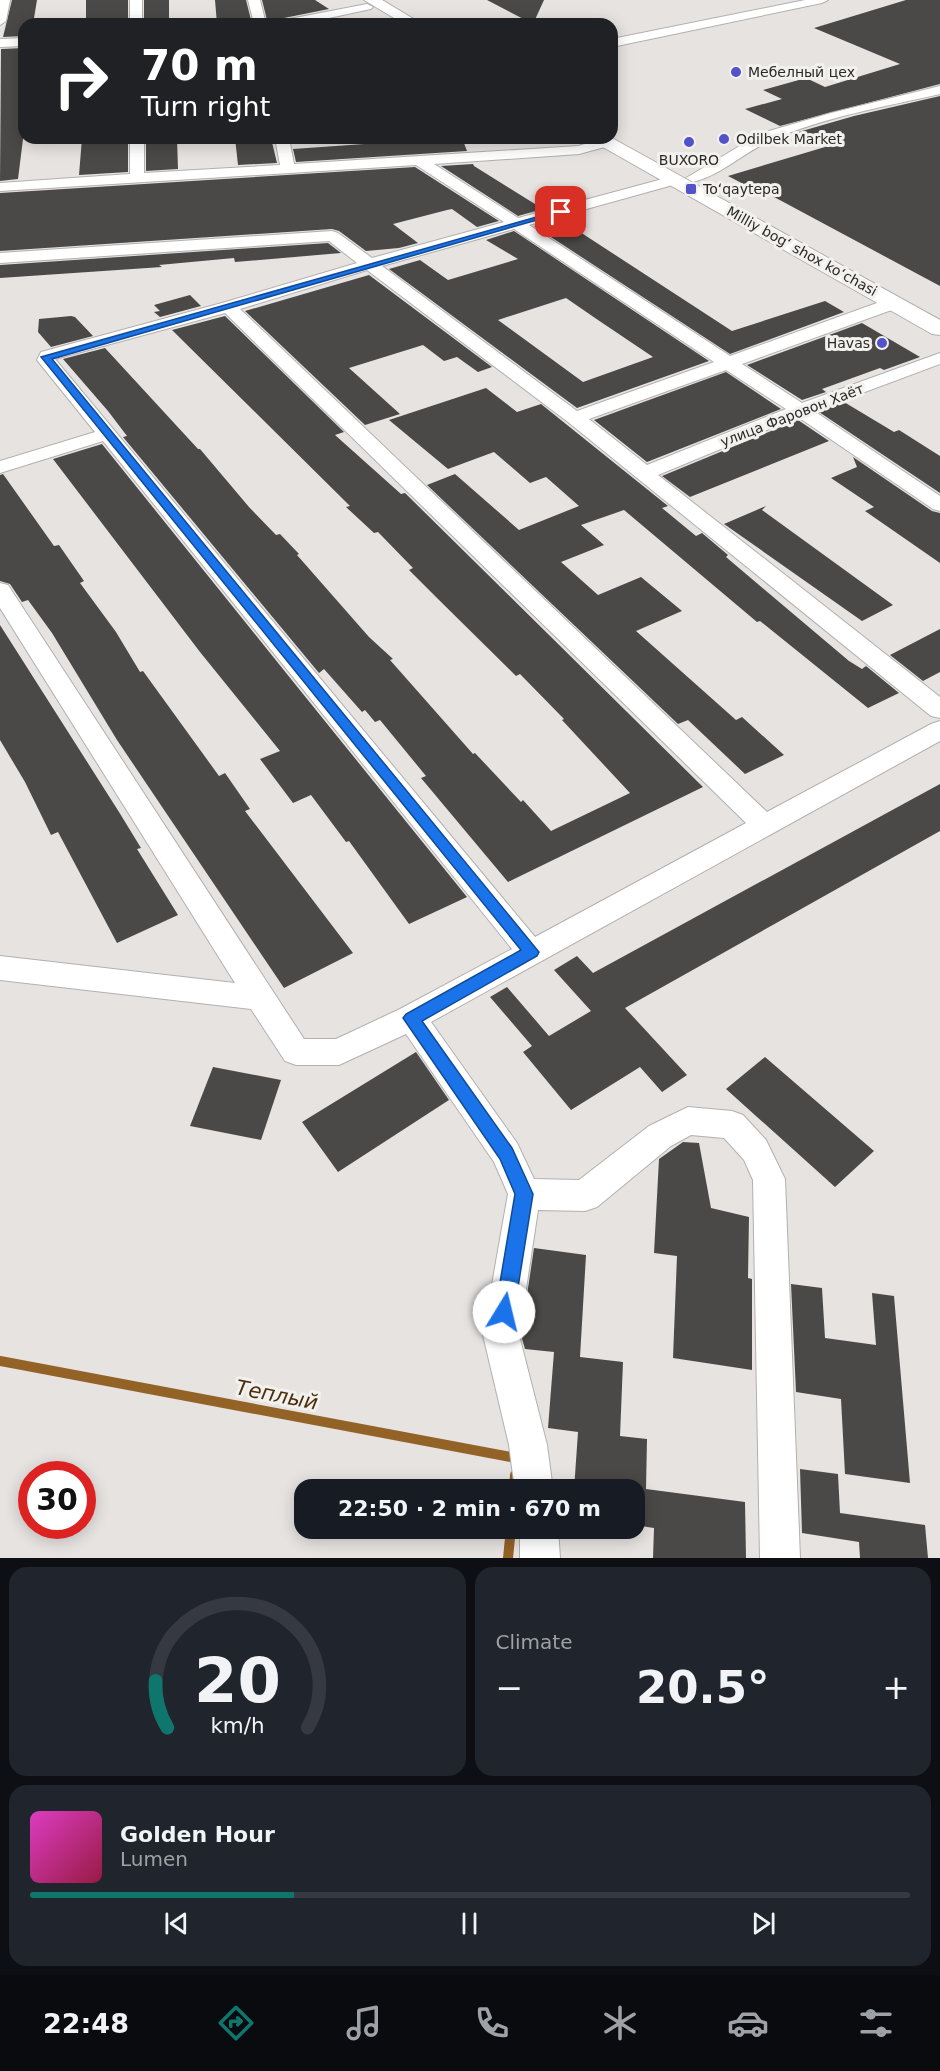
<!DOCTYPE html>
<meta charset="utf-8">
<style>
:root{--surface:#171b24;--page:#20242c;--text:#f1f3f6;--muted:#9ea1a6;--line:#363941;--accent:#0f766e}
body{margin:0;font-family:"DejaVu Sans",sans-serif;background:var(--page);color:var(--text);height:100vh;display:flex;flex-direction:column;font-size:22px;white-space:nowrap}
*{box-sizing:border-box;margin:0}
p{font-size:20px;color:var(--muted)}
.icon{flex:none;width:33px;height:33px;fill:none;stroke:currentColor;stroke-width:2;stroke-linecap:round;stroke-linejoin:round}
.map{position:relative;height:1558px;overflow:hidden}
.side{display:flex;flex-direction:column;gap:9px;padding:9px;background:#0d0f14;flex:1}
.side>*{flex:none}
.guide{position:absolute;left:18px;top:18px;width:600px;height:126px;border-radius:18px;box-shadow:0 3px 15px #0003;background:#202124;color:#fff;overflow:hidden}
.speed{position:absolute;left:18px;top:1461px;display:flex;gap:12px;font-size:30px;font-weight:700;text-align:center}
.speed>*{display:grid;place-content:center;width:78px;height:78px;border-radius:50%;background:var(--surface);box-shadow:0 3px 15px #0003;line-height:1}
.speed .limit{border:9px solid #d22;background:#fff;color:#111}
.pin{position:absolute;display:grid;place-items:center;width:51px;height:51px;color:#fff;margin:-26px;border-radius:12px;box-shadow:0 3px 9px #0006}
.me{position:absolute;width:66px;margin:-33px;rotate:9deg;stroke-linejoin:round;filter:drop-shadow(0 0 4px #0008)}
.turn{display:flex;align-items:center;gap:21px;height:126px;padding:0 24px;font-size:27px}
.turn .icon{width:78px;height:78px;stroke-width:2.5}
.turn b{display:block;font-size:42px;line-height:51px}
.big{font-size:45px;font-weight:800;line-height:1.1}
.side .tile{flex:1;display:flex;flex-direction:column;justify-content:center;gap:9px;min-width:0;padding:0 21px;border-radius:18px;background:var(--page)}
.side .dial{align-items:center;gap:0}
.dial svg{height:156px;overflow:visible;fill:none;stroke:var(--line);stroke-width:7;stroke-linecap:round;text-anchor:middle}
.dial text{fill:var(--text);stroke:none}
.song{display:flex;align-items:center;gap:18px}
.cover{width:72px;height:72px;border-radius:9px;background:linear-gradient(135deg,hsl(310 70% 55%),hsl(340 70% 35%))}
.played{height:6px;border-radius:3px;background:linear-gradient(90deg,var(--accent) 30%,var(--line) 30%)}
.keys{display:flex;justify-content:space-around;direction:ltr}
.heat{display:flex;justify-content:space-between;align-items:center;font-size:33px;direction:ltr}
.side .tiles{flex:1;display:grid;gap:9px;grid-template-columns:1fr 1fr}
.tile:last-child{grid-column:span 2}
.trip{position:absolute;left:294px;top:1479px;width:351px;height:60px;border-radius:18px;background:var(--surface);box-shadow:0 3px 15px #0003;font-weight:800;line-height:60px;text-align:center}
.tabs{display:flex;height:96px;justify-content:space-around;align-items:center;background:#090b0e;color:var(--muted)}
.tabs .icon{width:42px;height:42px}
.tabs .selected{color:var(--accent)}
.tabs b{font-size:27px;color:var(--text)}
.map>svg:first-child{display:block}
</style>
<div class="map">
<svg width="940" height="1558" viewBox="0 0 940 1558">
<rect width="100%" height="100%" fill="#e6e3e1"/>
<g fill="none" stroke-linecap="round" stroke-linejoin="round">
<path stroke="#926227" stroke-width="10" d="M0,1361L516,1458V1463
M514,1490L515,1475
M508,1558L511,1528"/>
</g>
<path fill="#4b4947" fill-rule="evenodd" d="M12,0H37L33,24H24V36L3,37Z
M86,0H128V24H121V21L86,23Z
M144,0H169V24H144Z
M215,0H246L252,24H217Z
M262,0H315L329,9L284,18L276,24H268Z
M487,0H544L533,24Z
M906,0H940V84L780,126L745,109L782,99L763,90L806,78L825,87L900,64L814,28Z
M24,48V131L18,179L0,181L1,49Z
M940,96V286L761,190L757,191L728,176L825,147L795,133L854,116Z
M82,138H128V172L79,175Z
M146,138H177L178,169L146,171Z
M235,138H271L277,163L238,165Z
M450,138H462L467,151L296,162L293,149Z
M473,164L474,166L543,209L518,216L441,166Z
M415,167L499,221L477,227L452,209L447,210L393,224L418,243L399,248L366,251L339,231L332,229L0,251V193Z
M560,219L732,331L825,301L844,312L730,354L534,226Z
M514,231L709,361L577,408L389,269L420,260L448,280L518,259L486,240ZM566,298L598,320L653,357L583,382L498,320Z
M328,243L341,253L235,262L234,258L159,265L162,267L0,278V265Z
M369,275L492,367L478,372L457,357L444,361L423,345L349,368L400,414L365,425L245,311Z
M190,295L201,306L160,317L154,312L160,311L154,305Z
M71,316L75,317L93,336L51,347L38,332L39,319Z
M225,316L344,432L335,435L401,494L405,493L703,787L508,882L421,778L426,776L380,720L375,722L365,710L362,712L324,669L319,673L123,437L127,436L108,411L63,359L105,348L198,449H200L249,507L276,535L280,534L299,554L297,555L369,637L393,659L390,660L473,754L475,753L521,802L523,800L551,831L630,793L562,720L564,719L520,674L516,676L437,598L409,570L413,568L378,532L374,533L346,507L350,506L172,330Z
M862,323L920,357L884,370L880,368L822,389L826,392L802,400L747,365Z
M726,372L781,409L647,462L594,420Z
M486,388L517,412L541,404L668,506L662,508L696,536L702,533L728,555L726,557L849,661L862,669L866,666L899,693L868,708L760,621L757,622L624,510L581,525L604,545L561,562L598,595L641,577L682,611L636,631L736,720L742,717L784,755L745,774L688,720L678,724L427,485L455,474L519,530L579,506L546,477L530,483L494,452L448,469L389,420Z
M844,402L894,432L899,430L940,456V493L819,412Z
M798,420L829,441L690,497L662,476Z
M102,444L299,689L467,897L409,924L349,841L346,842L311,795L293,803L260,759L280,751L200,652L53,459Z
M853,457L932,511L940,513V563L865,511L874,507L831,478L857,467Z
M3,474L54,546L59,545L84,581L80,583L116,632L140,672L143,671L219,776L225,773L250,809L245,811L353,953L284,988L117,740L52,633L28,600L22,602L10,584L0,581V475Z
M766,506L762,510L893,605L862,621L724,524Z
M0,625L119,812L141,848L137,849L178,915L117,943L58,832L51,835L25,782L0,740Z
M940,629V672L923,681L890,655Z
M940,784V831L625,1008L687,1075L662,1092L640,1067L571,1110L523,1052L532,1046L490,997L507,987L549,1036L591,1011L554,970L577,956L593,973Z
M416,1052L449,1100L338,1172L302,1122Z
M765,1057L874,1151L835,1187L726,1089Z
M213,1067L281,1080L261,1140L190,1126Z
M683,1142L699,1143L711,1208L749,1217L748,1278L752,1279V1370L673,1358L677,1256L654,1253L659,1159Z
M534,1248L586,1255L580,1357L623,1362L620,1436L647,1439L646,1489L745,1502L746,1558H653L654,1528L634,1525V1490H574L578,1432L548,1428L554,1352L525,1349L521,1335Z
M791,1284L822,1288L825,1338L876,1345L872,1293L894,1296L910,1483L845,1474L841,1399L796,1392Z
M800,1469L838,1474L840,1513L925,1525L928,1558H860L859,1542L802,1533Z"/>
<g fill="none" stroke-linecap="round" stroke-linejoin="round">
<defs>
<path id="minor" d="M0,0H10L6,21L0,25Z
M130,0H142V24H130Z
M248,0H260L266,24H254Z
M805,0H828L822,3L612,47V39Z
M367,4L373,7L371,9L301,24H278L284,20Z
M24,38V46L0,47V39Z
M940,86V94C884,107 823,117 770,141C744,152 722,175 693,182L686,178L748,141L769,131L831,113Z
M130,138H144V173L280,165L275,138H289L294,164L578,146L606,138L612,139L614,142L612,145L579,154L434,164L518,218L670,177H680L682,180L680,183L529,225L730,356L888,299H900L902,303L900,307L742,364L802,403L940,353V364L814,411L940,496V511L933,509L798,417L658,475L940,697V718L931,716L568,422L367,270L240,309L767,812L931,724L940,721V741L431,1022L517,1143L534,1179L579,1180L649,1126L688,1107L732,1111L743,1115L766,1140L785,1179L800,1558H760L753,1180L744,1160L724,1138L691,1135L671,1146L597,1207L585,1211L538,1210L519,1335L547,1445L553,1490H515L509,1445L483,1335L508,1194L494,1162L406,1034L339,1065H296L285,1061L251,1009L0,980V956L235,983L0,608V583L8,585L304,1039H336L400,1009L512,949L103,441L0,473V461L95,432L37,360L41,352L222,303L357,263L329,241L0,263V253L332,231L338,233L372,258L504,222L416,165L0,191V183L130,174ZM514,229L714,362L577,411L382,266ZM225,313L746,823L535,937L55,359ZM726,370L786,409L647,465L589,419Z
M520,1528H558L560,1558H520Z"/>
<path id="major" d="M364,0H382L422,24H404Z
M591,138H612L940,320V335L932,334L594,142Z"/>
</defs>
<use href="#minor" stroke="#b3b0ae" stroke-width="2"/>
<use href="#major" stroke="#b3b0ae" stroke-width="2"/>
<use href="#minor" fill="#fff" fill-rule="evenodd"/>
<use href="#major" fill="#fff" fill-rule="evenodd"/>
</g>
<path fill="#1a73e8" stroke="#114b97" stroke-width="1.5" d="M558,211L565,212L52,359L539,952L537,956L422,1021L512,1148L533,1194L514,1312L511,1318L504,1321L498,1318L495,1312L515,1194L500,1159L403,1018L406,1014L521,950L41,357Z"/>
<g fill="#5252c9" stroke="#f3f1ee" stroke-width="2">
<circle cx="736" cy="72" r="6"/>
<circle cx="724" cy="139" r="6"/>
<circle cx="689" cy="142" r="6"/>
<rect x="685" y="183" width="12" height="12" rx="3"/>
<circle cx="882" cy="343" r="6"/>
</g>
<g text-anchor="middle" stroke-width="6" stroke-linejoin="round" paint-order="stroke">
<g font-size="14" fill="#2a2928" stroke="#f3f1ee" text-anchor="start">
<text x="748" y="77">Мебелный цех</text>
<text x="736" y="144">Odilbek Market</text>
<text x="689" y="165" text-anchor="middle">BUXORO</text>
<text x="703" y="194">Toʻqaytepa</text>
<text x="870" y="348" text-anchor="end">Havas</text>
</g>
<g font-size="14" fill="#2a2928" stroke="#f3f1ee">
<text transform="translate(802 251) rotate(29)" y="5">Milliy bog‘ shox ko‘chasi</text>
<text transform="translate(792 415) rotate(-21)" y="5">улица Фаровон Хаёт</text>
</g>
<g font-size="21" font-style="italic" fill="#4b2f0c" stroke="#f3f1ee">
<text transform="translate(277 1395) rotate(11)" y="7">Теплый</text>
</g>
</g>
</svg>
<div class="speed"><div class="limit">30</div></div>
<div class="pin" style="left:561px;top:212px;background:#d93025"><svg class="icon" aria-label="arrive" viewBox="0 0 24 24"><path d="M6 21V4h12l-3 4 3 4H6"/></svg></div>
<svg class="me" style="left:504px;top:1312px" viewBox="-20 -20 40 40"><circle r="19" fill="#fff"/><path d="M0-13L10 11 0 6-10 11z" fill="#1a73e8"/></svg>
<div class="trip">22:50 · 2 min · 670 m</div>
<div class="guide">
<div class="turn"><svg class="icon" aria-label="right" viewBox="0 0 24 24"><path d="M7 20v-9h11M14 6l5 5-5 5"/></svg><div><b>70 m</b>Turn right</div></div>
</div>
</div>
<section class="side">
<div class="tiles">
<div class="tile dial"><svg viewBox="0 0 100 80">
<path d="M14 69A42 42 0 1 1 86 69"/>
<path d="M14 69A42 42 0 0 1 8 45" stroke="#0f766e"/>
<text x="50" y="56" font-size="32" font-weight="700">20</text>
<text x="50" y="72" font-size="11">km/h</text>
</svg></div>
<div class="tile"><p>Climate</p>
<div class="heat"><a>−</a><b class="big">20.5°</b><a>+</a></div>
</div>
<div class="tile">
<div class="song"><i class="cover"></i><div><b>Golden Hour</b><p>Lumen</p></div></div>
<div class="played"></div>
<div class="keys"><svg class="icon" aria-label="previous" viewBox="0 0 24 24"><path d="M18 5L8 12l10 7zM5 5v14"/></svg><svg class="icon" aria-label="pause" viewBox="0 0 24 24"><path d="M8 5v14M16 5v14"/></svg><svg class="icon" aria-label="next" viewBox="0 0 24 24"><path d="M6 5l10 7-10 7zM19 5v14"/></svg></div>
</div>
</div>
</section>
<nav class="tabs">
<b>22:48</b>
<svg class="icon selected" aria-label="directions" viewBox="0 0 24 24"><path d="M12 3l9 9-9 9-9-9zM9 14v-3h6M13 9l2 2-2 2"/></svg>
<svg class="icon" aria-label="music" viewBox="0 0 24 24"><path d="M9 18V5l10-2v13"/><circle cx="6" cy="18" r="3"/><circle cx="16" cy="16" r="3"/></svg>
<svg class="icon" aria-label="phone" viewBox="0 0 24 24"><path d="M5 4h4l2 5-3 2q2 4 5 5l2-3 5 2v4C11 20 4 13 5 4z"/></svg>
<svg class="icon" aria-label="climate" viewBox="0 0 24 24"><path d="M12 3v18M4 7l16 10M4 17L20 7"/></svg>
<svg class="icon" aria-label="car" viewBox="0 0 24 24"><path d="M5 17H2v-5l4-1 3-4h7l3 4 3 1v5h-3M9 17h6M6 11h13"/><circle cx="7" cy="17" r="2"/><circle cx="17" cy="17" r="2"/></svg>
<svg class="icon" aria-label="filters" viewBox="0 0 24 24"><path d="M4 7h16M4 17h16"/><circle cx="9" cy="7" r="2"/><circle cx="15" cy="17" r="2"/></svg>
</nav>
